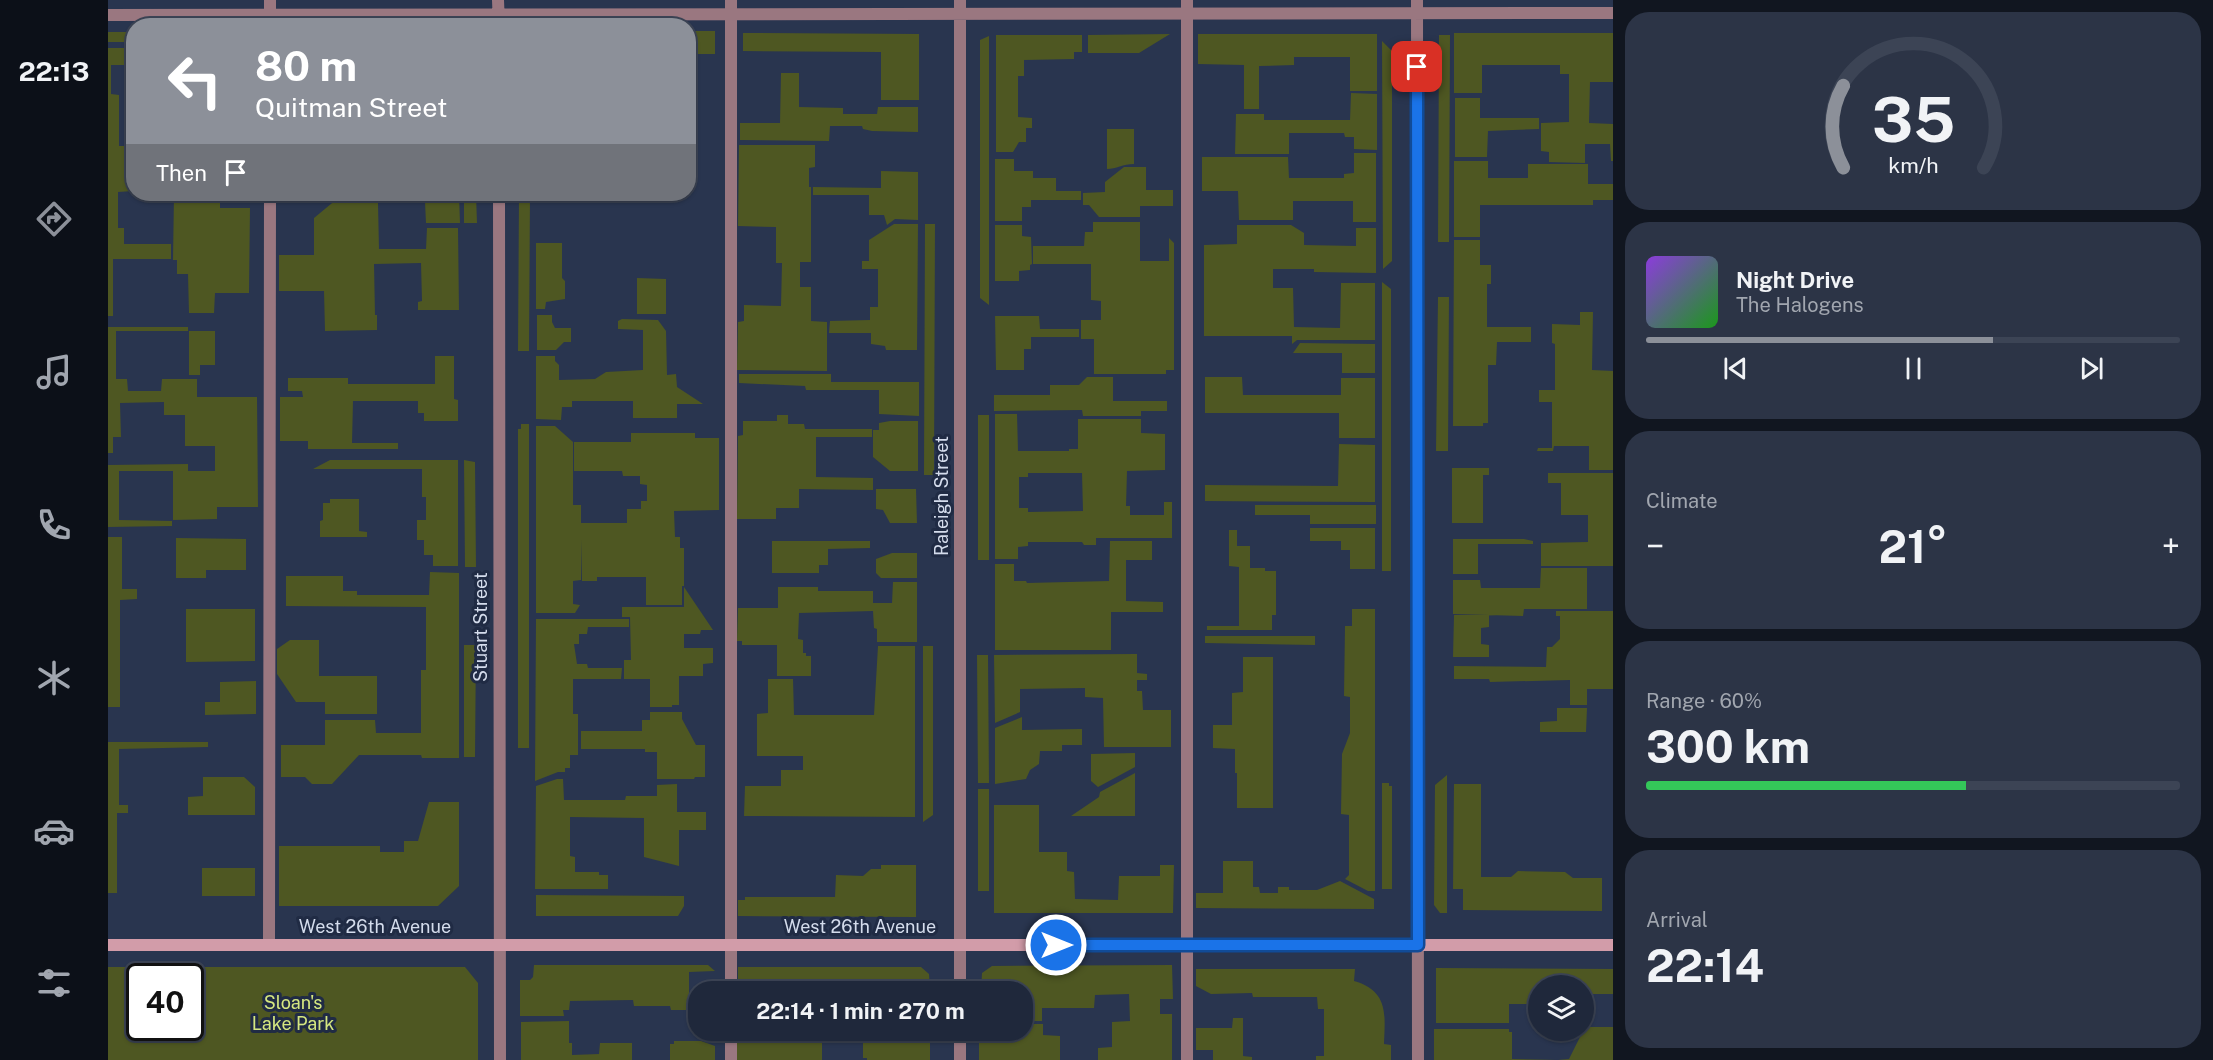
<!DOCTYPE html>
<meta charset="utf-8">
<style>
:root{--surface:#1f283b;--page:#2c3446;--text:#f1f3f6;--muted:#a1a6af;--line:#3c4455;--accent:#8c9099}
body{margin:0;font-family:"Public Sans",sans-serif;background:var(--page);color:var(--text);height:100vh;display:flex;flex-direction:column;font-size:22px;white-space:nowrap}
*{box-sizing:border-box;margin:0}
p{font-size:20px;color:var(--muted)}
.icon{flex:none;width:33px;height:33px;fill:none;stroke:currentColor;stroke-width:2;stroke-linecap:round;stroke-linejoin:round}
.map{position:relative;flex:1;overflow:hidden}
.panel{display:flex;flex-direction:column;gap:12px;padding:12px;background:#111620;width:600px}
.panel>*{flex:none}
.hud{position:absolute;left:18px;top:18px;width:570px;height:183px;border-radius:24px;box-shadow:0 2px 4px #0004,0 0 0 2px var(--line);background:#8c9099;color:#fff;overflow:hidden}
.tools{position:absolute;left:1420px;top:975px;display:grid;gap:12px}
.tools a{display:grid;place-items:center;width:66px;height:66px;border-radius:50%;background:var(--surface);box-shadow:0 2px 4px #0004,0 0 0 2px var(--line);font-size:30px}
.speed{position:absolute;left:18px;top:963px;display:flex;gap:12px;font-size:30px;font-weight:700;text-align:center}
.speed>*{display:grid;place-content:center;width:78px;height:78px;border-radius:50%;background:var(--surface);box-shadow:0 2px 4px #0004,0 0 0 2px var(--line);line-height:1}
.speed .limit{border:3px solid #111;border-radius:9px;background:#fff;color:#111}
.pin{position:absolute;display:grid;place-items:center;width:51px;height:51px;color:#fff;margin:-26px;border-radius:12px;box-shadow:0 3px 9px #0006}
.me{position:absolute;width:66px;margin:-33px;rotate:90deg;stroke-linejoin:round;filter:drop-shadow(0 0 4px #0008)}
.turn{display:flex;align-items:center;gap:21px;height:126px;padding:0 30px;font-size:27px}
.turn .icon{width:78px;height:78px;stroke-width:2.5}
.turn b{display:block;font-size:42px;line-height:51px}
.then{display:flex;align-items:center;height:57px;padding:0 30px;background:#0003;gap:12px;font-size:22px}
.big{font-size:45px;font-weight:700;line-height:1.1}
.panel .tile{flex:1;display:flex;flex-direction:column;justify-content:center;gap:9px;min-width:0;padding:0 21px;border-radius:24px;background:var(--page)}
.panel .dial{align-items:center;gap:0}
.dial svg{height:156px;overflow:visible;fill:none;stroke:var(--line);stroke-width:7;stroke-linecap:round;text-anchor:middle}
.dial text{fill:var(--text);stroke:none}
.song{display:flex;align-items:center;gap:18px}
.cover{width:72px;height:72px;border-radius:9px;background:linear-gradient(135deg,hsl(270 70% 55%),hsl(120 70% 35%))}
.played{height:6px;border-radius:3px;background:linear-gradient(90deg,var(--accent) 65%,var(--line) 65%)}
.keys{display:flex;justify-content:space-around;direction:ltr}
.heat{display:flex;justify-content:space-between;align-items:center;font-size:33px;direction:ltr}
.charge{height:9px;border-radius:4px;background:linear-gradient(90deg,#34c759 60%,var(--line) 0)}
.trip{position:absolute;left:580px;top:981px;width:345px;height:60px;border-radius:24px;background:var(--surface);box-shadow:0 2px 4px #0004,0 0 0 2px var(--line);font-weight:700;line-height:60px;text-align:center}
main{display:flex;flex:1;min-height:0}
.tabs{display:flex;flex-direction:column;width:108px;justify-content:space-around;align-items:center;background:#0c1018;color:var(--muted)}
.tabs .icon{width:42px;height:42px}
.tabs .current{color:var(--accent)}
.tabs b{font-size:27px;color:var(--text)}
.map>svg:first-child{display:block}
</style>
<main>
<nav class="tabs">
<b>22:13</b>
<svg class="icon current" aria-label="directions" viewBox="0 0 24 24"><path d="M12 3l9 9-9 9-9-9zM9 14v-3h6M13 9l2 2-2 2"/></svg>
<svg class="icon" aria-label="music" viewBox="0 0 24 24"><path d="M9 18V5l10-2v13"/><circle cx="6" cy="18" r="3"/><circle cx="16" cy="16" r="3"/></svg>
<svg class="icon" aria-label="phone" viewBox="0 0 24 24"><path d="M5 4h4l2 5-3 2q2 4 5 5l2-3 5 2v4C11 20 4 13 5 4z"/></svg>
<svg class="icon" aria-label="climate" viewBox="0 0 24 24"><path d="M12 3v18M4 7l16 10M4 17L20 7"/></svg>
<svg class="icon" aria-label="car" viewBox="0 0 24 24"><path d="M5 17H2v-5l4-1 3-4h7l3 4 3 1v5h-3M9 17h6M6 11h13"/><circle cx="7" cy="17" r="2"/><circle cx="17" cy="17" r="2"/></svg>
<svg class="icon" aria-label="filters" viewBox="0 0 24 24"><path d="M4 7h16M4 17h16"/><circle cx="9" cy="7" r="2"/><circle cx="15" cy="17" r="2"/></svg>
</nav>
<div class="map">
<svg width="1505" height="1060" viewBox="0 0 1505 1060">
<rect width="100%" height="100%" fill="#29354f"/>
<path fill="#4e5722" fill-rule="evenodd" d="M580,31H607V54H581Z
M0,32H25V42H0Z
M635,33L811,34V100H773V52L635,51Z
M1346,33H1505V82H1482L1481,123L1505,124V161H1503L1502,144H1477V163L1441,162V152L1433,151V123L1461,122V74H1452V65H1374V93H1346Z
M1062,34L1031,53H980V35Z
M1090,34H1269V91H1242V57H1186V65L1151,66V109H1136V65L1090,64Z
M888,35H974V52H966V59L916,60V76H910V117L924,118V128H918V142H911L905,152H888Z
M1331,35H1342L1341,242H1330Z
M881,36V305L872,298V40Z
M1274,41L1284,51V261L1275,269Z
M0,48H16V65H3V94L11,95V146H22V178L25,179V191L10,192V228H16V244H63V259H5V316H0Z
M673,73H691V107L735,108V114H769L770,107H810V132L764,131L755,129L754,126H722L721,141L632,140V123H672Z
M1243,93L1269,94V150L1246,149V137H1237L1236,133H1181V154H1127L1128,114H1156V120H1242Z
M1347,98H1372V118H1431V129L1380,131L1379,157H1347Z
M999,129H1026V164C1015,164 1008,169 999,169Z
M631,145H707V167L701,168V187H703V262H692V287H703V321L719,322V371L629,370L630,322L636,321V305L673,306L674,263H668V227L630,226Z
M1246,153H1268V222H1245V201H1185V220H1131L1130,191H1094V157H1180L1181,178H1236V174L1246,173Z
M887,159H906V171H925V178H948V191H973V200H923V207H914V221H887Z
M1346,161H1380V178H1420V164H1480V184H1505V200H1485V205H1372V237H1346Z
M1016,167H1038V190H1065V206H1032V217H991L981,205H975V193L997,192V182Z
M773,171L810,172V220L787,219L779,225L776,215H761V195H705V187L773,188Z
M66,194H112V208H142L141,293H107L106,313H81L80,274H69V260H65Z
M235,194H351L352,223H318L317,202L270,203L271,249H318L319,228H350L351,310H310V302L314,301L313,263L266,264L267,315H269V330L217,331L216,291H171V255H206V218Z
M356,194H368L369,223H356Z
M411,194H422L421,351H410Z
M985,222H1032V261H1061V238L1066,243V370H1058V374H986V339H973V320H993V301L983,300V264H925V246H976L977,232H985Z
M786,224H810L809,350H778L777,346L763,344V333H721L722,321L762,320V307H770V269H754V261H761V240Z
M817,224H827L826,475H816Z
M887,225H914V236L923,237L924,264L922,265V270L911,271V281H887Z
M1129,225H1183L1196,233V245L1248,246V228H1268V273L1206,272V269H1165V288H1185L1186,327L1232,328L1233,283H1267V340H1189L1184,344V336H1096V245L1129,244Z
M1346,240H1372V265H1383V284H1379V327H1423V342H1389L1388,365H1380V423H1375V426H1345Z
M428,243H454V278L457,281V299L438,302L437,309H428Z
M529,278L558,279V314H529Z
M1274,282L1283,289V571H1274Z
M1330,297H1341L1340,451H1328Z
M1472,312H1485L1484,370L1505,371V470H1481V446H1446L1445,451H1429L1430,448H1444V402H1431V390H1447V344L1444,343V324L1472,325Z
M429,315H444V322L447,328H463V342H456L448,350H429Z
M887,316H931L932,329H971V337H923V349H916V370H888Z
M514,319L550,320L558,331L559,375L568,374L569,387L595,404H569V418H525V401H464V407H454L453,420L428,419V356H447V361L451,365V380L487,379L498,372L535,370V330L510,329V321Z
M0,327H80V331H8V379H19L20,391H53L54,379H89V397H149L150,507H109V519L65,520V471H11V520L64,521V526L0,527V465L80,464V471H107V446H77V415H56V402L12,403L13,437H5V453H0Z
M81,331H107V365H92V375H81Z
M1192,343L1267,344V373H1234V353H1185Z
M327,356H346V399L350,400V421H316V413H310V401H245L244,443H290V449H200V441H172V397H195L194,391H180V378H240V384H327Z
M631,374H723V382H811V416L771,414V390H698L697,386L631,383Z
M979,377H1005V401H1059V411H1033V416H975L974,410L886,411V395H942V385H971Z
M1097,377H1134L1135,395H1233V378H1267V438H1231V413H1097Z
M887,414H909L910,451H961V449H970V419H1033V433L1057,434V470L1019,471L1018,506H1022V515H1056V502H1064V538H988V545H976L974,542H920V546L910,547V559H887ZM920,473H974L975,511L920,512V508H911V477H920Z
M669,415H680V424H696L697,429H764V437H708V477L765,478V490L691,489V508H668V519H629L630,436L635,435V421H669Z
M870,415H881V560H870Z
M782,421H810V471H782L765,457V430H771V423Z
M413,424H421V748H410V429H413Z
M428,426H447L465,442V505H473V523H519V509H533V501H539V485L532,484V476H515L514,471H466V442H523V433H587V438H611V510L566,511L567,537H572V548H576V586H574V605H538V577H489V581H474L473,540V580L465,581V604L472,605L467,613H428Z
M1231,444L1267,445V502L1097,501V485L1230,486Z
M222,460H350V566H325V555H316V540H309V520H318V497H314V469H205Z
M356,460L367,462L368,567H357Z
M1344,468H1381V475H1375V523H1344Z
M1440,473H1505V566H1433V543L1480,542V515H1453V483H1440Z
M768,489H808L809,523H782L775,510L768,509Z
M222,499H251V531L259,532V537H212V521L215,520V503H222Z
M1147,505H1268V524H1202V515H1147Z
M1202,528H1267V569H1242V550H1233V541H1202Z
M1121,530H1129V546H1142V568H1157V571H1168V615H1164V630H1099V626H1131V567L1121,566Z
M0,537H14V589H29V599L12,600V707H0Z
M68,538L138,539V570H98V578H68Z
M1345,539H1416L1425,541V544H1370V574H1345Z
M664,541H762V548L720,549V565H711V573H664Z
M1002,541H1044V560H1018V601L1055,602V612H1003V650H887V564H906V581H918L919,583L1001,581Z
M784,553H809V578H773L768,573V559Z
M1433,568H1479V609H1416L1415,616L1345,614V580H1372L1373,588H1432Z
M322,572L351,573V758H314L313,755H251L224,784H204L197,777H173V745H217V720H267L268,733H313V670H318V607L178,606V576H235V591H249V595H321Z
M785,582H809V642H769V629L766,628L765,611L691,613L690,639L695,640V653H698V656H703V676H669V645H634V641H629L630,608H670V587H710V591H765V603H784Z
M576,587L605,630H593L592,634H576V648H605V663L595,664V676H571V705H564V707H542V679H516V660H523L522,617H514V607H576Z
M78,609H147V661L78,662Z
M1244,609H1267V891H1260L1237,879L1241,875V815L1233,814L1234,754L1242,733V697L1236,696L1237,626H1244Z
M1448,611H1505V689H1479V705H1462V680L1382,682L1381,679H1346V666L1438,667L1439,647H1444L1452,639V616H1448Z
M1346,615H1381V627L1373,628V644L1381,645V657H1345Z
M428,619H521V627H480L479,634H471V644H466L469,664H479L480,668H514L513,679H465V714H470V755H462V768H457V772H450L427,781Z
M1097,636H1207V645L1097,643Z
M182,640H211V676H269V714H217V702H188L169,674V649Z
M356,645H368L367,757H356Z
M770,646H807V817L636,816L637,786H673V770H695V756H649V714L660,713V679H685L686,715H766Z
M815,646H825V815L815,822Z
M1029,654V673L1039,674V680H1029V691H1034L1035,710H1063V747H996L995,698L977,697V688L912,689V712L887,723L886,655Z
M869,655H880L881,783H870Z
M1135,657H1165V808H1129V773H1127V749L1105,748V725H1124V693L1135,692Z
M148,681V714L97,715V702H112V682Z
M1449,708H1479L1478,732H1432V722L1449,721Z
M542,712H574V719L588,745H597V777H587L586,779H549V752H537V749H473V731H534V720H542Z
M914,717V730L974,729V745H954V751H932L931,764L922,770L918,779L887,784V728Z
M0,742H100V747L11,749V805H20V813H9V893H0Z
M1027,753V767L990,787L983,781V754Z
M1027,773V816H963L991,797L992,792Z
M1339,775V913H1332L1326,905L1327,785Z
M95,777H136L147,787V815H80V797L95,796Z
M449,779H455L456,800H517L518,796H549V785L569,784V812H598V830H571V866L536,857V818L462,817V856L467,857V872H491V875H500V889H427L428,786Z
M1274,783H1281V786H1284V889H1274Z
M1346,784H1373V877H1403L1410,871L1457,872L1465,878H1494V911L1355,910V889H1345Z
M870,789H881V891H870Z
M321,802H351V886L330,906H171V846H272V852H296V841H310Z
M886,805H931V852H959V871L966,872L967,899L1010,900L1011,876H1052V865H1066L1065,913H886Z
M1115,861H1145V887H1151L1152,893H1170V887H1181V890H1209L1232,881L1266,899V909L1088,908V893H1115Z
M773,865H808V917L630,916V900H637V897H727L728,875L755,876L763,869H773Z
M94,868H147V896H94Z
M428,895L576,896V906L570,916H428Z
M426,965H600L607,971L581,972V1010H563L562,1006H526L525,1000L462,1001L461,1010H455L456,1016H412V980H422L425,977Z
M1064,965L1065,999H1052V1014H1064V1060H990V1048L1004,1047V1022L1022,1021L1021,994L987,995L986,1008H934V1021H915V992L873,991L874,973L884,966Z
M0,967H357L370,983V1060H0ZM32,976H82V1028H32Z
M630,967H813L821,974L822,991H642L630,984Z
M1328,968L1505,969V994H1476V986H1431V1004H1401V1023H1328Z
M1088,969H1247L1246,981C1281,991 1277,1015 1276,1044L1283,1045V1060H1208V1056H1216V1009H1210L1209,997H1145L1144,993L1103,994L1088,986Z
M1125,1018H1135V1056L1144,1057V1060H1105V1050H1088V1028H1124Z
M461,1021V1043H464V1055L491,1054L492,1043H524V1060H413V1022Z
M915,1024H935V1035L952,1036V1060H871V1031L915,1030Z
M1477,1027H1505V1060H1450L1461,1059Z
M1401,1029V1032H1404V1059L1449,1060H1326V1029Z
M627,1031H714V1060H627Z
M755,1031H822V1060H759V1058H755Z
M566,1041H593L607,1046V1060H562V1044H566Z"/>
<g fill="none" stroke-linecap="round" stroke-linejoin="round">
<path stroke="#9a7780" stroke-width="12" d="M623,0V992
M162,26V0
M161,945L162,194
M623,1030V1060
M1079,1060V0"/>
<path stroke="#9a7780" stroke-width="12" d="M390,0L391,26
M1309,0L1310,1060
M0,15L1505,13
M391,194L392,1060
M852,992V0
M852,1060V1030"/>
<path stroke="#d29ca9" stroke-width="12" d="M0,945H1505"/>
</g>
<g fill="none" stroke-linecap="round" stroke-linejoin="round">
<defs>
<path id="route" d="M948,945H1310L1309,67"/>
</defs>
<use href="#route" stroke="#114b97" stroke-width="15"/>
<use href="#route" stroke="#1a73e8" stroke-width="10"/>
</g>
<g text-anchor="middle" stroke-width="6" stroke-linejoin="round" paint-order="stroke">
<g font-size="18" fill="#d4dcec" stroke="#202b44">
<text transform="translate(834 496) rotate(-90)" y="6">Raleigh Street</text>
<text transform="translate(373 627) rotate(-90)" y="6">Stuart Street</text>
<text x="267" y="933">West 26th Avenue</text>
<text x="752" y="933">West 26th Avenue</text>
</g>
<g font-size="18" fill="#d5e780" stroke="#202b44">
<text x="185" y="1009">Sloan's<tspan x="185" dy="21">Lake Park</tspan></text>
</g>
</g>
</svg>
<div class="tools">
<a><svg class="icon" aria-label="layers" viewBox="0 0 24 24"><path d="M12 4l9 5-9 5-9-5zM3 14l9 5 9-5"/></svg></a>
</div>
<div class="speed"><div class="limit">40</div></div>
<div class="pin" style="left:1309px;top:67px;background:#d93025"><svg class="icon" aria-label="arrive" viewBox="0 0 24 24"><path d="M6 21V4h12l-3 4 3 4H6"/></svg></div>
<svg class="me" style="left:948px;top:945px" viewBox="-20 -20 40 40"><circle r="17" fill="#1a73e8" stroke="#fff" stroke-width="3"/><path d="M0-11L8 9 0 5-8 9z" fill="#fff"/></svg>
<div class="trip">22:14 · 1 min · 270 m</div>
<div class="hud">
<div class="turn"><svg class="icon" aria-label="left" viewBox="0 0 24 24"><path d="M17 20v-9H6M10 6l-5 5 5 5"/></svg><div><b>80 m</b>Quitman Street</div></div>
<div class="then">Then<svg class="icon" aria-label="arrive" viewBox="0 0 24 24"><path d="M6 21V4h12l-3 4 3 4H6"/></svg></div>
</div>
</div>
<section class="panel">
<div class="tile dial"><svg viewBox="0 0 100 80">
<path d="M14 69A42 42 0 1 1 86 69"/>
<path d="M14 69A42 42 0 0 1 14 27" stroke="#8c9099"/>
<text x="50" y="56" font-size="32" font-weight="700">35</text>
<text x="50" y="72" font-size="11">km/h</text>
</svg></div>
<div class="tile">
<div class="song"><i class="cover"></i><div><b>Night Drive</b><p>The Halogens</p></div></div>
<div class="played"></div>
<div class="keys"><svg class="icon" aria-label="previous" viewBox="0 0 24 24"><path d="M18 5L8 12l10 7zM5 5v14"/></svg><svg class="icon" aria-label="pause" viewBox="0 0 24 24"><path d="M8 5v14M16 5v14"/></svg><svg class="icon" aria-label="next" viewBox="0 0 24 24"><path d="M6 5l10 7-10 7zM19 5v14"/></svg></div>
</div>
<div class="tile"><p>Climate</p>
<div class="heat"><a>−</a><b class="big">21°</b><a>+</a></div>
</div>
<div class="tile"><p>Range · 60%</p><b class="big">300 km</b><div class="charge"></div></div>
<div class="tile"><p>Arrival</p><b class="big">22:14</b></div>
</section>
</main>
